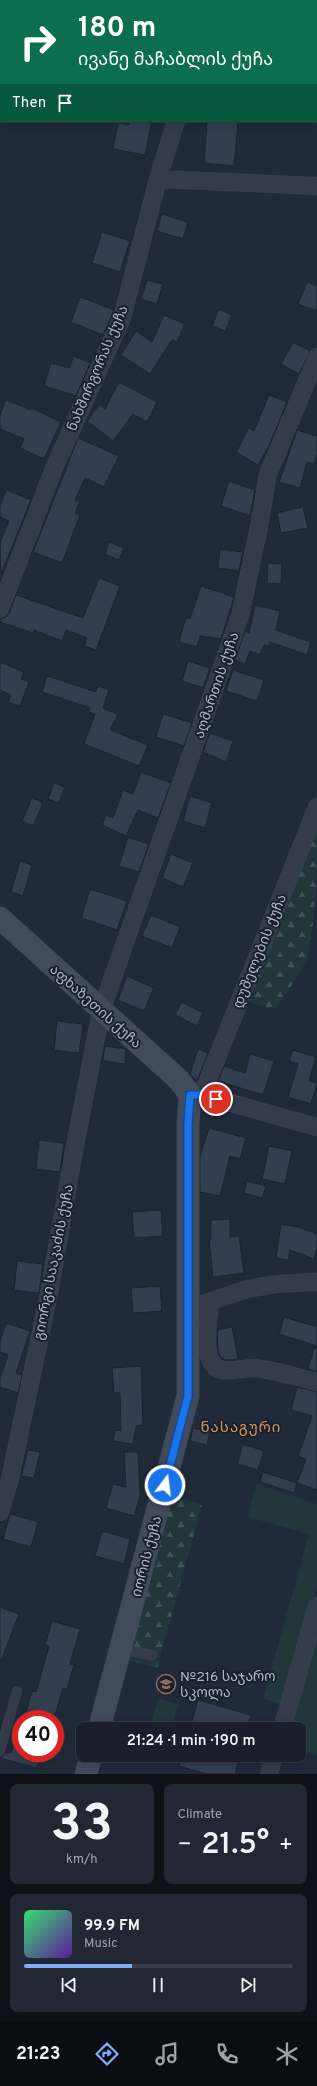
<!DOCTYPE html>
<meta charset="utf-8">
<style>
:root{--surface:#19202b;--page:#222833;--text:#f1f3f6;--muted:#9fa3a9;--line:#373e47;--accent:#81abf9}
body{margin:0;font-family:Overpass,"Noto Sans Georgian",sans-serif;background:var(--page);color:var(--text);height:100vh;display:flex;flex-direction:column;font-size:15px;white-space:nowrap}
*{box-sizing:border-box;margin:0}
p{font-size:13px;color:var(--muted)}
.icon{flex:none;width:22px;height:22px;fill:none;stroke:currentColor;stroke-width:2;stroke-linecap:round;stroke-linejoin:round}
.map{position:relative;height:1774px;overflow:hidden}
.side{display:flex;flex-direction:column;gap:10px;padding:10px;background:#0e1218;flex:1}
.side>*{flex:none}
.hud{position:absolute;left:0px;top:0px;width:317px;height:122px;box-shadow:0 2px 10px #0003,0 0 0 1px var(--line);background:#0b6e4f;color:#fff;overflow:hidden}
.speed{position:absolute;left:12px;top:1710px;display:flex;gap:8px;font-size:20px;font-weight:700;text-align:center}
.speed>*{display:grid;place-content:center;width:52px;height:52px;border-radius:50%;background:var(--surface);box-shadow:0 2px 10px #0003,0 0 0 1px var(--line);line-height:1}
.speed .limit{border:6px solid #d22;background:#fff;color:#111}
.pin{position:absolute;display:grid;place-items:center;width:34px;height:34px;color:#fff;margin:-17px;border:2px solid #fff;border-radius:50%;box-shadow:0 1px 4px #0007}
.me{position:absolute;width:44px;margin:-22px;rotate:15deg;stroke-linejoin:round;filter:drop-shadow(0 0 3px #0008)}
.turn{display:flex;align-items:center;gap:14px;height:84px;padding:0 12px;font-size:18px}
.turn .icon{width:52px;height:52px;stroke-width:2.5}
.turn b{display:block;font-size:28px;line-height:34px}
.then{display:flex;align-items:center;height:38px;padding:0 12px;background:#0003;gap:8px;font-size:15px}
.big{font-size:30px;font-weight:600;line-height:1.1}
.side .widget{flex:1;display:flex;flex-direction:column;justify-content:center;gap:6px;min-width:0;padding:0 14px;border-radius:8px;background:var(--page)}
.side .dial{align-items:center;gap:0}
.dial b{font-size:52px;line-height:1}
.song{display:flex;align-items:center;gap:12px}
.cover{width:48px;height:48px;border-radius:6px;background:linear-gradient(135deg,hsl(140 70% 55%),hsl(270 70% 35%))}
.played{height:4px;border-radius:2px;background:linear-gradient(90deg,var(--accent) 40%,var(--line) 40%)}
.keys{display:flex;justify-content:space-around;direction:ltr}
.heat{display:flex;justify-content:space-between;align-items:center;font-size:22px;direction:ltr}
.side .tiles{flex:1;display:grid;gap:10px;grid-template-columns:1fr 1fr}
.widget:last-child{grid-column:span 2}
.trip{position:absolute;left:76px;top:1722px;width:230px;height:40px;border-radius:8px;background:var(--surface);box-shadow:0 2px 10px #0003,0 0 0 1px var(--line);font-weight:600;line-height:40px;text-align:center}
.menu{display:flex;height:64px;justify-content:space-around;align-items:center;background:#0a0d11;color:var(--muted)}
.menu .icon{width:28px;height:28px}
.menu .on{color:var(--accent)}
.menu b{font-size:18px;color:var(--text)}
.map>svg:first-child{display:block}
</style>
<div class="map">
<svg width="317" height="1774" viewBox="0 0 317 1774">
<defs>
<pattern id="forest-firs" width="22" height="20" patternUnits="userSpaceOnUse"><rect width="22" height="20" fill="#23373a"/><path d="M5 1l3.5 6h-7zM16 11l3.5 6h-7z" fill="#405255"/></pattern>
</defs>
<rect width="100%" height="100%" fill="#212a39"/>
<path fill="#23373a" d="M256,1484L317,1504V1586L283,1705L263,1699L309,1534L248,1517Z
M317,1623V1755L299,1750V1729H288Z
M158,1698L178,1704L171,1729H150Z"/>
<path fill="url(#forest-firs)" d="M317,829C317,872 317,919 306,960C299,977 285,994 275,1009L248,1002Z
M173,1495L202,1505L157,1668L128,1660Z"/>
<path fill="#333e50" stroke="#1c2330" d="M129,121H152L145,155L113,149L118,123L129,125Z
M207,121H238L234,166L204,163Z
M162,214L188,222L183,239L157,231Z
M102,232L130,241L120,272L92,263Z
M147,280L163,284L157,304L141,299Z
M307,282L317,286V311L298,304Z
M80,297L114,310L103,335L71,322Z
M219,309L232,315L225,331L212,326Z
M164,315L185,324L177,342L172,340L150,374L121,355L136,331L152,342Z
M293,342L310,351L299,374L281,364Z
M74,356L90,363L76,396L44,386L51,363L69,368Z
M119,382L157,402L147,422L133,414L113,441L87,421L100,404L105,409Z
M269,395L287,402L269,446L258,465L236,452L249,428L254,431Z
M6,400L31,410L32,408L61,422L44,459L20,448L24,439L0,429V415Z
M297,430L317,436V454L314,464L307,462L300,488L279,482Z
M78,438L119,456L104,487L85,478L75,500L80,502L75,513L80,515L62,563L33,552Z
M229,481L255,490L250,516L221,506Z
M6,490L31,500L1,574L0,542L9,521L0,517V506Z
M303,507L308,528L281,533L277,513Z
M109,542L124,548L119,560L105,554Z
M220,549L243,552L239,571L218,568Z
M268,563L282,564L281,584L267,583Z
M99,578L120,586L96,650L84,646L87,638L66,630L62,641L34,630L33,633L0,622V619L6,617L9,613L16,595L83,618Z
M201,586L234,597L221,639L200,636L197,647L179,642L186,617L190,619Z
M255,605L280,611L276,630L311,642L307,655L270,642L269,646L264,645L260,655L250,651L245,664L235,660L245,631L249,633Z
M188,661L210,668L203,688L182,681Z
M0,662L24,672L21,679L29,682L20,706L8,702L11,695L0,690Z
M233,670L264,680L257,701L226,691Z
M47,676L96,692L98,686L109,690L103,708L118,715L110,730L148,745L139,766L84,744L95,714L89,712L90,708L42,692Z
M163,714L192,723L184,746L156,737Z
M210,733L233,741L226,762L203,752Z
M141,772L171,783L158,818L138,810L126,836L102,825L106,815L113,818L123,790L133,794Z
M54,783L65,787L59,803L48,799Z
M190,796L212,803L205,828L183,821Z
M32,798L43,803L33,826L22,821Z
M128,837L149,844L139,872L119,866Z
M171,854L193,863L183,887L162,878Z
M20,861L32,865L23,896L11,892Z
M90,889L127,901L117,930L81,918Z
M151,915L180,927L172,948L142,936Z
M127,976L154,988L144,1011L118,1000Z
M182,1002L203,1013L197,1026L175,1015Z
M57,1021L83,1024L79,1053L54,1050Z
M105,1046L126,1049L125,1064L103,1061Z
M198,1049L208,1053L197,1081L190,1074Z
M293,1050L316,1057L309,1081L317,1083L311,1104L288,1097L298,1064L289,1061Z
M250,1054L274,1061L263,1095L218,1081L224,1066L245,1073Z
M209,1128L246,1138L240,1159L230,1156L220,1196L200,1192V1156Z
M39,1140L64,1143L60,1172L36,1169Z
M269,1146L292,1151L285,1184L262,1179Z
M247,1181L266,1186L262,1198L244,1193Z
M161,1210L163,1236L134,1238L132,1212Z
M230,1219V1237L239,1236L244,1273L213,1277L209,1240H211V1220Z
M281,1224L298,1227L317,1234V1249L314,1259L290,1250L288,1260L276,1258Z
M17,1261L43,1264L39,1293L14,1290Z
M160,1286L162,1311L133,1313L131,1288Z
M284,1317L317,1327V1346L279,1334Z
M6,1323L30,1331L16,1373L22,1375L18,1393L0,1387V1378L8,1355L0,1352V1341Z
M232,1327L238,1359L225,1360L220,1356L218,1350L217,1330Z
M314,1348H317V1372L308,1369Z
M141,1366L143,1425L136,1426L133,1444L113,1441L115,1430L121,1431L120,1393H114L112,1368Z
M297,1387L317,1392V1490L297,1483L306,1459L298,1456L312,1416L291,1410Z
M193,1428L210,1432L207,1445L190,1441Z
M243,1444L264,1451L258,1470L237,1464Z
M28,1450L40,1452L34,1478L21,1476Z
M124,1452H138L140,1496L134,1516L106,1508L113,1484L126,1487Z
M263,1472L297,1483L294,1493L260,1482Z
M10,1514L38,1522L31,1547L3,1539Z
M102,1531L130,1539L124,1564L95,1556Z
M0,1607L19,1614L1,1661H0Z
M52,1621L80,1629L70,1664L74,1665L67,1689L63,1688L54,1719H36L25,1716L32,1691L36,1692L49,1646L45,1645Z
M198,1700L251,1715L247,1729H206L191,1725Z
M17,1730H21V1753H41L37,1768L0,1758L6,1753H11Z
M182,1755H240L235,1774H207L179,1766Z"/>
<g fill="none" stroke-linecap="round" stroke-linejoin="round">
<defs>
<path id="lane" d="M122,1649L152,1655
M0,1751L17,1691"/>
<path id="street" d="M211,1V0
M316,30H317
M158,179L317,186
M0,609L55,466L122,318L158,179L176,121
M192,1095H202L317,1127
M202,1095L317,807
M210,1303C209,1320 199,1367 223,1370C233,1371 244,1368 254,1368C275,1370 296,1377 317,1382
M200,1305L247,1289L276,1284L317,1282
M0,1512L10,1479L49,1293L74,1151L101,1011L240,616L259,527L268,474L317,357
M282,1729L317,1606
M269,1774L274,1755"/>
<path id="secondary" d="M0,918L179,1080L190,1095L188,1124V1396L99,1729
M86,1774L91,1755"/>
</defs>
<use href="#lane" stroke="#3e4553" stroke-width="10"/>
<use href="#street" stroke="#3e4553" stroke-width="18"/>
<use href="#secondary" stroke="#3e4553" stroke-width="23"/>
<use href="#lane" stroke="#343c49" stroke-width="9"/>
<use href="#street" stroke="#343c49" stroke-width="17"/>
<use href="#secondary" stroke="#424b5c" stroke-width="22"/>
</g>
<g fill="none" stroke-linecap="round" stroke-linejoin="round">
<defs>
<path id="route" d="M165,1485L188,1396V1124L190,1095H202L216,1099"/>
</defs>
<use href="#route" stroke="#114b97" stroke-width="10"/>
<use href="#route" stroke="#1a73e8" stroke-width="7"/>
</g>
<defs>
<symbol id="school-ring" viewBox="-11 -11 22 22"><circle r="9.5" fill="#1a212e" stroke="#8d6e63" stroke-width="1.5"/><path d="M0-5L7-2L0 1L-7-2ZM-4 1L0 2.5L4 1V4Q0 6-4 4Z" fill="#8d6e63"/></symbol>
</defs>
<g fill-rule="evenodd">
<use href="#school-ring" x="155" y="1673" width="22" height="22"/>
</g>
<g text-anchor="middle" stroke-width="4" stroke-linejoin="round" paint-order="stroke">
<g font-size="14" fill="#afb7c6" stroke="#1a212e">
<text transform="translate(97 368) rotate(-67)" y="5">ნახშირგორას ქუჩა</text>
<text transform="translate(216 685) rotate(-71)" y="5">აღმართის ქუჩა</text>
<text transform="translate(259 951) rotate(-68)" y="5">დუშელების ქუჩა</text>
<text transform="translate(96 1006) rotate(42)" y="5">აფხაზეთის ქუჩა</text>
<text transform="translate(53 1262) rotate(-79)" y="5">გიორგი სააკაძის ქუჩა</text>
<text transform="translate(146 1556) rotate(-75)" y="5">იორის ქუჩა</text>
</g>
<g font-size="14" fill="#afb7c6" stroke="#1a212e" text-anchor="start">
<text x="180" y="1681">№216 საჯარო<tspan x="180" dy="16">სკოლა</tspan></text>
</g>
<g font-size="15" letter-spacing="1" fill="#d4945b" stroke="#1a212e">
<text x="241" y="1432">ნასაგური</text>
</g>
</g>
</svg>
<div class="speed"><div class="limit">40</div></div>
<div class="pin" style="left:216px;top:1099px;background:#d93025"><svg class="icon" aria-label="arrive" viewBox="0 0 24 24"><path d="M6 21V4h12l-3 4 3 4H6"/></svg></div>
<svg class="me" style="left:165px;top:1485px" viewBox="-20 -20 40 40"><circle r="17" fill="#1a73e8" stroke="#fff" stroke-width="3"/><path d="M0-11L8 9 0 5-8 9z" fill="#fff"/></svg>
<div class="trip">21:24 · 1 min · 190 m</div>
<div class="hud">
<div class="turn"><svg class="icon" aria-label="right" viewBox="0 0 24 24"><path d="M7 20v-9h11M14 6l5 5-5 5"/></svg><div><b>180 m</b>ივანე მაჩაბლის ქუჩა</div></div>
<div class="then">Then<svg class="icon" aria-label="arrive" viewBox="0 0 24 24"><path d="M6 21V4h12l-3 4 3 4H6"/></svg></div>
</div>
</div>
<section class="side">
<div class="tiles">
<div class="widget dial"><b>33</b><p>km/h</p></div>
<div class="widget"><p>Climate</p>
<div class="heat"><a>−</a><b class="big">21.5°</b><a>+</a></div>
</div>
<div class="widget">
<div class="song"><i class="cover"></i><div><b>99.9 FM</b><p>Music</p></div></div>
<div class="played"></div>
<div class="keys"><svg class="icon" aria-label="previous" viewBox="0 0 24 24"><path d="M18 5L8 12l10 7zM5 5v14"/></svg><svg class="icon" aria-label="pause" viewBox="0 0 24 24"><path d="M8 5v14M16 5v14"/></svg><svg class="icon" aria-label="next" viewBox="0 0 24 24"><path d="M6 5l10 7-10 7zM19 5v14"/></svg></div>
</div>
</div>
</section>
<nav class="menu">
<b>21:23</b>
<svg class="icon on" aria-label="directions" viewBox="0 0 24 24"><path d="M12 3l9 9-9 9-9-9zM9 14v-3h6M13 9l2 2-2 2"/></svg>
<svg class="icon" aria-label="music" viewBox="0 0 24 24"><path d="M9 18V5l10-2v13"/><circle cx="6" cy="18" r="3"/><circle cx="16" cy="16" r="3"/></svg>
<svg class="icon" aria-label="phone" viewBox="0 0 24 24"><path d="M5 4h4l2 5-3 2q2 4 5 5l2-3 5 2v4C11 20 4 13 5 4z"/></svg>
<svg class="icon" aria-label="climate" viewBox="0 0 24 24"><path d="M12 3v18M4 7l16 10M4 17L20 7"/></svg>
</nav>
